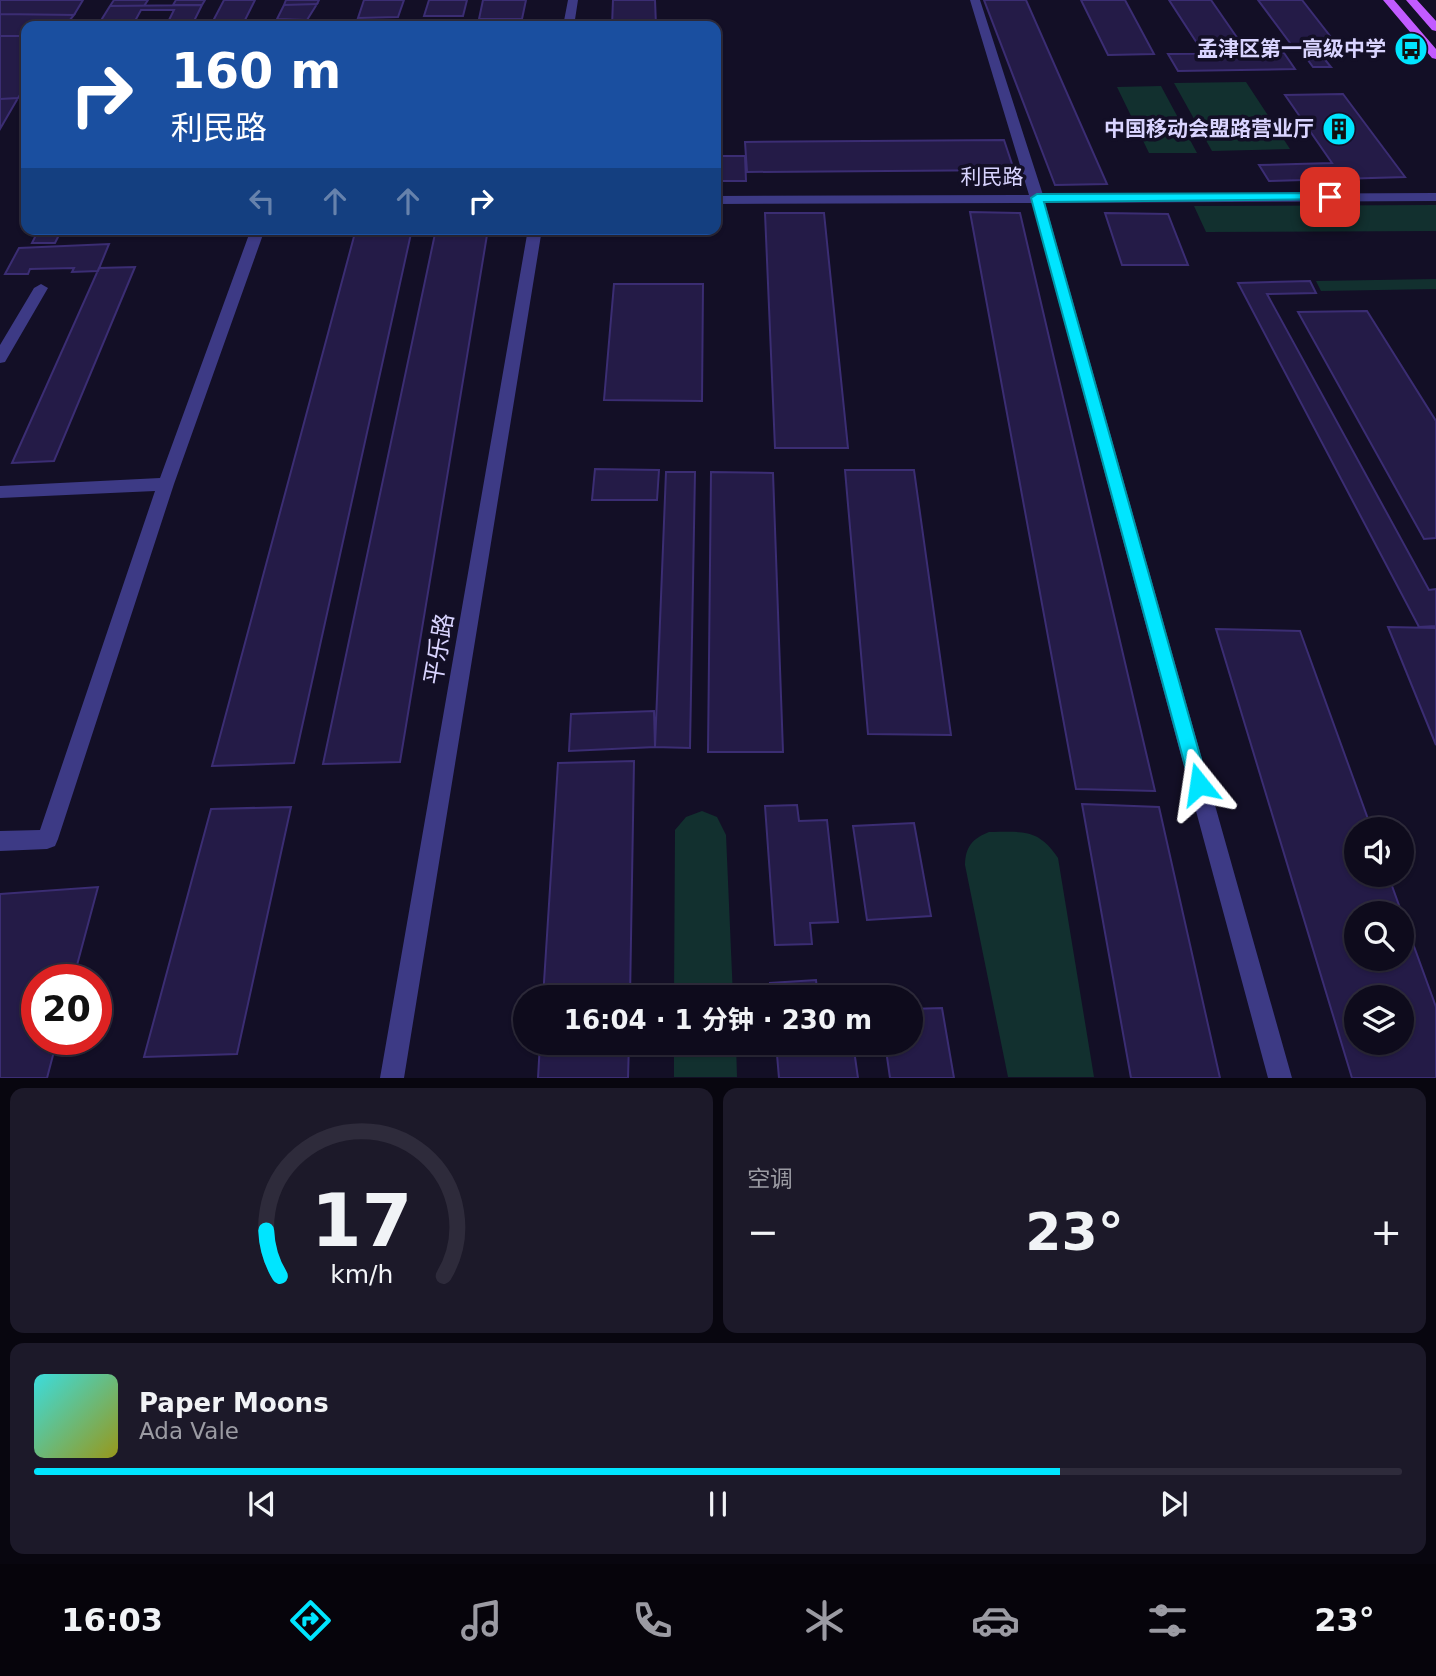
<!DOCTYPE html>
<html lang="zh">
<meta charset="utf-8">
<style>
:root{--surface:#0e0b1c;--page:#1c1929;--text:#f1f3f6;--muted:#9b9ba3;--line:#2e2b3b;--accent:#00e5ff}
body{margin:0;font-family:"DejaVu Sans","Noto Sans SC",sans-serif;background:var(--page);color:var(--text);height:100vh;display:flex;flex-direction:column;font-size:26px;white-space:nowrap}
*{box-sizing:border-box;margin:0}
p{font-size:23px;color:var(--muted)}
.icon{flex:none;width:38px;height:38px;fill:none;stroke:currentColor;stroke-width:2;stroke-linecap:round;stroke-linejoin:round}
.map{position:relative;height:1078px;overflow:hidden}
.side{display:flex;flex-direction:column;gap:10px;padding:10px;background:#08060f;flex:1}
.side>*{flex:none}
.hud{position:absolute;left:21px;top:21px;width:700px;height:214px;border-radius:14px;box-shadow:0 2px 5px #0004,0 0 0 2px var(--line);background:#1a4fa0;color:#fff;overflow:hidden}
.controls{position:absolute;left:1344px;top:817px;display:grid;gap:14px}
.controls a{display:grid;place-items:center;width:70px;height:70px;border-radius:50%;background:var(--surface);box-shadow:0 2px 5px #0004,0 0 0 2px var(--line);font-size:35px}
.speed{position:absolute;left:21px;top:964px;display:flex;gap:14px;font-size:35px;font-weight:700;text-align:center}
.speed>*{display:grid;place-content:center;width:91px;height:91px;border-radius:50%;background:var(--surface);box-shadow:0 2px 5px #0004,0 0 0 2px var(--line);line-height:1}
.speed .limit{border:10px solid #d22;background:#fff;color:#111}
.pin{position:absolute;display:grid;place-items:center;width:60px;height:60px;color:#fff;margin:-30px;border-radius:14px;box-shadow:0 4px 10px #0006}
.me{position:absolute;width:77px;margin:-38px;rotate:345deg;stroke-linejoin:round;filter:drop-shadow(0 0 5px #0008)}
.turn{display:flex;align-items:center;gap:24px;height:147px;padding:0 35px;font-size:32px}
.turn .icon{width:91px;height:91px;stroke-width:2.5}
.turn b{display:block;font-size:49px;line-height:60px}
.lanes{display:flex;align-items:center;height:66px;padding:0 35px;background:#0003;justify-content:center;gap:35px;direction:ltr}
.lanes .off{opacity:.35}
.big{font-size:52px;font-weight:700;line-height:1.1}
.side .card{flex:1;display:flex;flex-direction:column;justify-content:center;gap:10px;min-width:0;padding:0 24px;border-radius:14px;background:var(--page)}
.side .dial{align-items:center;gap:0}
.dial svg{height:182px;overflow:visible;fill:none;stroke:var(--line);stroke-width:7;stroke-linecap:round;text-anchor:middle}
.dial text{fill:var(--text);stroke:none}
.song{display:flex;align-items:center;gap:21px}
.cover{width:84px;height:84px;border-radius:10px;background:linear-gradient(135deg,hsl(180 70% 55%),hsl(60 70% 35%))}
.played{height:7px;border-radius:4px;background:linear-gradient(90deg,var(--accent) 75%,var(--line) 75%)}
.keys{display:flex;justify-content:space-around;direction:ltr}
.heat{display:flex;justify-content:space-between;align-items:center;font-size:38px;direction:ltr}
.side .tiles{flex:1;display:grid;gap:10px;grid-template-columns:1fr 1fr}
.card:last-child{grid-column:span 2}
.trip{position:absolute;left:513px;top:985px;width:410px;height:70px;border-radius:35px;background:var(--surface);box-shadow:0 2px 5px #0004,0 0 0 2px var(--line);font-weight:700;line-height:70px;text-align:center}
.dock{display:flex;height:112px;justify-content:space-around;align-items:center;background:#06040b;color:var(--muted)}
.dock .icon{width:49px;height:49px}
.dock .on{color:var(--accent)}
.dock b{font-size:32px;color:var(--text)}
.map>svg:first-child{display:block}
</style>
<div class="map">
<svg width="1436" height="1078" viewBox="0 0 1436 1078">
<rect width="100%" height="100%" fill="#130f26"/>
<path fill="#12302f" d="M1246,82L1290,149L1212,151L1174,83Z
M1161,86L1197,153H1149L1117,87Z
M1436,205V231L1206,232L1194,206Z
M1436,279V289L1321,291L1316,281Z
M702,811L717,817L726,835L733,997H674L675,830L686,817Z
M989,832C1023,832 1038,828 1058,858L1094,1077H1008L965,865C965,847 973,838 989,832Z
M674,1043H736L737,1077H674Z"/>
<path fill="#241b47" stroke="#3b2d73" stroke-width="2" fill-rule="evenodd" d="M0,0H83L74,15L0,14Z
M114,0H148L144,6H110Z
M176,0H205L202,5H173Z
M224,0H255L245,20L213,21Z
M286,0H319L317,4L284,5Z
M364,0H404L398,17L358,18Z
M429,0H467L463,16H424Z
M483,0H526L522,19H479Z
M613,0H655L656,26H612Z
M984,0H1026L1107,184L1055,185Z
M1081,0H1125L1154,54L1108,55Z
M1169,0H1211L1247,52L1204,54Z
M1258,0H1302L1341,50L1296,51Z
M317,4L307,20L277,19L284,5Z
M202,5L194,21L168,22L174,10H141L135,21L100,22L110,6Z
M0,14L74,15L65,26H26V36H0Z
M423,21H461L459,26H421Z
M0,36H26V85L18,98L0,99Z
M1284,53L1295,69L1178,71L1168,54Z
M1305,56H1322L1331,67H1313Z
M1343,94L1405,177L1269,181L1259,165L1332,163L1285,95Z
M18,98L0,129V99Z
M1004,140L1014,170L747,172L745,142Z
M716,156H745L746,181H716Z
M970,212L1020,213L1155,791L1076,789Z
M765,213H824L848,448H775Z
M1105,213L1168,214L1188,265H1122Z
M39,229H62L55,243H32Z
M356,229H412L294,763L212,766Z
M436,229H488L400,762L323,764Z
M109,244L98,271L72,272L74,268L30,269L28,274H5L19,248Z
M135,267L54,461L12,463L99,268Z
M1310,281L1316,293L1267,294L1429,590L1436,589V626L1419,627L1238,283Z
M614,284H703L702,401L604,400Z
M1367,311L1436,421V538L1424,539L1298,312Z
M595,469L659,470L657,500H592Z
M845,470H914L951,735L868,734Z
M666,472H695L690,748L655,747Z
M711,472L773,473L783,752H708Z
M1388,627L1436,628V745Z
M1216,629L1300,631L1372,830H1356V875H1388L1436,1007V1078H1352ZM1356,914H1402V959H1356ZM1356,998H1402V1043H1356Z
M654,711L655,747L569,751L571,714Z
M634,761L630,998H543L558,763Z
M1082,804L1159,807L1220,1078H1131Z
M797,805L799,821L827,820L838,922L810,923L812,944L775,945L765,806Z
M291,807L237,1054L144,1057L211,809Z
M914,823L931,916L867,920L853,826Z
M98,887L73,980H37V1040H57L47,1078H0V894Z
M816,980L818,998H771L770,983Z
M942,1008L954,1078H890L885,1043H910V1009Z
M540,1043H629L628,1078H538Z
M776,1043H853L858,1078H779Z"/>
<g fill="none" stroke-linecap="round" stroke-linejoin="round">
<path fill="#3d3a85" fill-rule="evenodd" d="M568,0H578L574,26H563Z
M970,0H980L1043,195L1436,193V201L1045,203L1292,1078H1268L1032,203L716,204V196L1029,195Z
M251,229H265L174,484L58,839L55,846L47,849L0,851V831L40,830L155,491L0,498V486L160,478Z
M528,229H542L404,1078H380Z
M41,284L48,288L5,362L0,363V345L34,288Z"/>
<path fill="#c25bff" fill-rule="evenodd" d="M1383,0H1394L1436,49V59L1432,58Z
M1406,0H1417L1436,21V31L1432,30Z"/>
</g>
<path fill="#00e5ff" stroke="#0095a6" stroke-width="2" d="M1330,193L1334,194V199L1044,202L1208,784L1206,790L1199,793L1192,790L1190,784L1031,198L1037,194Z"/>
<defs>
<symbol id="bus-disc" viewBox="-11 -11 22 22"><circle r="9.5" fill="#00e5ff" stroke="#130f26"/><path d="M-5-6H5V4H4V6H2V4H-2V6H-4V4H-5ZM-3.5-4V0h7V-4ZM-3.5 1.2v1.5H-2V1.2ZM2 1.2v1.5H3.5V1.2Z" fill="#111"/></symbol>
<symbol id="building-disc" viewBox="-11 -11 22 22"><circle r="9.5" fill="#00e5ff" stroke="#130f26"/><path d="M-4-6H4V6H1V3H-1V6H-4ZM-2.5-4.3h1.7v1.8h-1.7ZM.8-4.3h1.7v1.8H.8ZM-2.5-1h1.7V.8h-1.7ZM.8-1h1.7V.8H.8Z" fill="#111"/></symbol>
</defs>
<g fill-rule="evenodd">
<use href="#bus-disc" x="1392" y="30" width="38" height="38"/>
<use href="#building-disc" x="1320" y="110" width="38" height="38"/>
</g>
<g text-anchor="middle" stroke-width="7" stroke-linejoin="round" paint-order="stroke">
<g font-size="21" font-weight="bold" fill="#d9d4ff" stroke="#130f26" text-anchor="end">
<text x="1386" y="56">孟津区第一高级中学</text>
<text x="1314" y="136">中国移动会盟路营业厅</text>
</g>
<g font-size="21" fill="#d9d4ff" stroke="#130f26">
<text x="992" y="184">利民路</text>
</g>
<g font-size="24" fill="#d9d4ff" stroke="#130f26">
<text transform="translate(439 649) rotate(-80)" y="8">平乐路</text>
</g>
</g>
</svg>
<div class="controls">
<a><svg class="icon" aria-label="sound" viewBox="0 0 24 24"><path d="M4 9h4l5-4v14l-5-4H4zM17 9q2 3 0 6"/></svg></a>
<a><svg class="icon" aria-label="search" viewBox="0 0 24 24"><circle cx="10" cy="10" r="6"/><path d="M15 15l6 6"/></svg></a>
<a><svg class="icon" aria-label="layers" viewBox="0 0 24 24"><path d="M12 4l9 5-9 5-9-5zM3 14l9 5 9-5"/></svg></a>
</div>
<div class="speed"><div class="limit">20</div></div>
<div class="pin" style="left:1330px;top:197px;background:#d93025"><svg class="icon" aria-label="arrive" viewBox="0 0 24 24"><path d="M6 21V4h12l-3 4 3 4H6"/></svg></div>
<svg class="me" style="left:1199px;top:784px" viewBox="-20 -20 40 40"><path d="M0-17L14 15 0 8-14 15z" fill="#00e5ff" stroke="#fff" stroke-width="4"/></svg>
<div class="trip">16:04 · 1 分钟 · 230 m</div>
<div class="hud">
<div class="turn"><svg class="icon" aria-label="right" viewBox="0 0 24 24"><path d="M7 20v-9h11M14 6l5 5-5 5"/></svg><div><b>160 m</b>利民路</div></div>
<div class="lanes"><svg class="icon off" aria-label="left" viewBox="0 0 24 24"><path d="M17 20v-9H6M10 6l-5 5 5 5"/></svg><svg class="icon off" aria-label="ahead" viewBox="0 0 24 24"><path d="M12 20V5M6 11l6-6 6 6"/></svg><svg class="icon off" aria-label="ahead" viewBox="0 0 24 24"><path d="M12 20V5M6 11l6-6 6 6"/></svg><svg class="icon" aria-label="right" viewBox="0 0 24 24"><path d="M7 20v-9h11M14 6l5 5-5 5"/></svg></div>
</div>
</div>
<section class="side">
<div class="tiles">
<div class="card dial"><svg viewBox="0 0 100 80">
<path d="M14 69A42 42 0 1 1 86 69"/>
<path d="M14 69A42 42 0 0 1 8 49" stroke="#00e5ff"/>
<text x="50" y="56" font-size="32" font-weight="700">17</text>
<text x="50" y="72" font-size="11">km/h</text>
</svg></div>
<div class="card"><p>空调</p>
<div class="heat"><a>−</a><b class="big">23°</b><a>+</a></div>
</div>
<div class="card">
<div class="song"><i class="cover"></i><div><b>Paper Moons</b><p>Ada Vale</p></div></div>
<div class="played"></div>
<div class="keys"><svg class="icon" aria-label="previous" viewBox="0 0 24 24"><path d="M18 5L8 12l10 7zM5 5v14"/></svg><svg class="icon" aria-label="pause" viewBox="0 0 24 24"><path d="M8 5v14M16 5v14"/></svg><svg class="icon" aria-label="next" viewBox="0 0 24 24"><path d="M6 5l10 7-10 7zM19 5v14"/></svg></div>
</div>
</div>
</section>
<nav class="dock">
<b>16:03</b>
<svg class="icon on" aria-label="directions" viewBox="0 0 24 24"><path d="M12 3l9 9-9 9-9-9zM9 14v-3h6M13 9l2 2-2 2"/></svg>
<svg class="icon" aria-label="music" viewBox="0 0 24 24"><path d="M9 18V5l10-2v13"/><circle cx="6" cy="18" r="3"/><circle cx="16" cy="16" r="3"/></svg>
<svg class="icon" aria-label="phone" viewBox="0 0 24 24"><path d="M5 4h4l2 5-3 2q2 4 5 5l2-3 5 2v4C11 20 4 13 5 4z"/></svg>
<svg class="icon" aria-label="climate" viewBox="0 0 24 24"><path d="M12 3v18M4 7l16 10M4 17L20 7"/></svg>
<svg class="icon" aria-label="car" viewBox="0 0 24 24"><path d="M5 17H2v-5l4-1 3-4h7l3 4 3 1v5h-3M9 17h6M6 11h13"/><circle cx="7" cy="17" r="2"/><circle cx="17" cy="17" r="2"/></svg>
<svg class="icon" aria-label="filters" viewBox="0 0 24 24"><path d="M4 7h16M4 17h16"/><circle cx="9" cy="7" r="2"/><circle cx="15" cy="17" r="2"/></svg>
<b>23°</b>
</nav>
